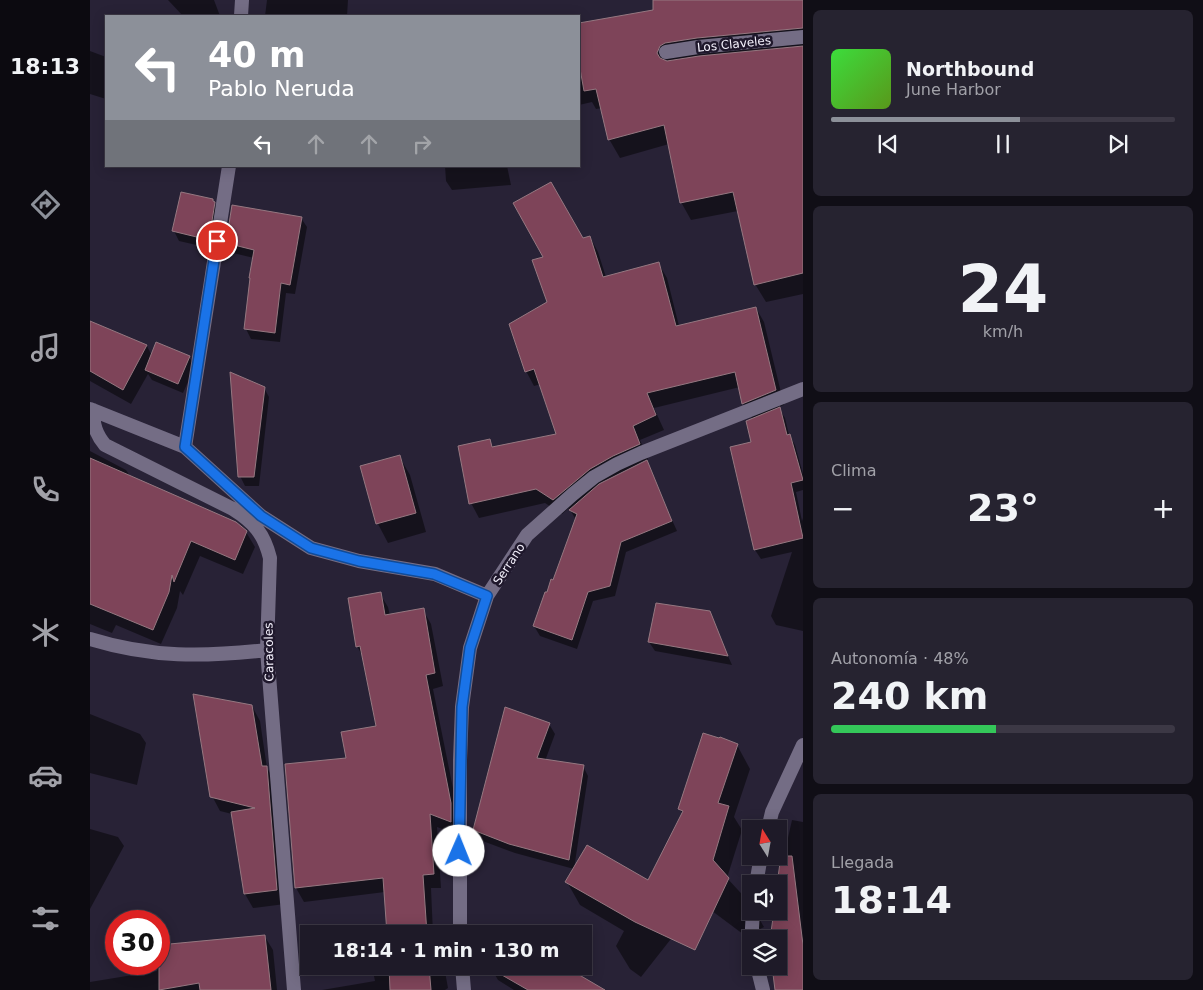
<!DOCTYPE html>
<html lang="es">
<meta charset="utf-8">
<style>
:root{--surface:#1e1a28;--page:#262330;--text:#f1f3f6;--muted:#a1a1a8;--line:#3c3845;--accent:#8c9099}
body{margin:0;font-family:"DejaVu Sans",sans-serif;background:var(--page);color:var(--text);height:100vh;display:flex;flex-direction:column;font-size:19px;white-space:nowrap}
*{box-sizing:border-box;margin:0}
p{font-size:16px;color:var(--muted)}
.icon{flex:none;width:28px;height:28px;fill:none;stroke:currentColor;stroke-width:2;stroke-linecap:round;stroke-linejoin:round}
.map{position:relative;flex:1;overflow:hidden}
.drawer{display:flex;flex-direction:column;gap:10px;padding:10px;background:#100e16;width:400px}
.drawer>*{flex:none}
.guide{position:absolute;left:15px;top:15px;width:475px;height:152px;border-radius:0px;box-shadow:0 2px 12px #0003,0 0 0 1px var(--line);background:#8c9099;color:#fff;overflow:hidden}
.needle{width:32px;rotate:349deg}
.fabs{position:absolute;left:652px;top:820px;display:grid;gap:10px}
.fabs a{display:grid;place-items:center;width:45px;height:45px;border-radius:0px;background:var(--surface);box-shadow:0 2px 12px #0003,0 0 0 1px var(--line);font-size:25px}
.speed{position:absolute;left:15px;top:910px;display:flex;gap:10px;font-size:25px;font-weight:700;text-align:center}
.speed>*{display:grid;place-content:center;width:65px;height:65px;border-radius:50%;background:var(--surface);box-shadow:0 2px 12px #0003,0 0 0 1px var(--line);line-height:1}
.speed .limit{border:8px solid #d22;background:#fff;color:#111}
.pin{position:absolute;display:grid;place-items:center;width:42px;height:42px;color:#fff;margin:-21px;border:2px solid #fff;border-radius:50%;box-shadow:0 1px 5px #0007}
.me{position:absolute;width:55px;margin:-28px;rotate:1deg;stroke-linejoin:round;filter:drop-shadow(0 0 4px #0008)}
.turn{display:flex;align-items:center;gap:18px;height:105px;padding:0 20px;font-size:22px}
.turn .icon{width:65px;height:65px;stroke-width:2.5}
.turn b{display:block;font-size:35px;line-height:42px}
.lanes{display:flex;align-items:center;height:48px;padding:0 20px;background:#0003;justify-content:center;gap:25px;direction:ltr}
.lanes .off{opacity:.35}
.big{font-size:38px;font-weight:800;line-height:1.1}
.drawer .tile{flex:1;display:flex;flex-direction:column;justify-content:center;gap:8px;min-width:0;padding:0 18px;border-radius:8px;background:var(--page)}
.drawer .dial{align-items:center;gap:0}
.dial b{font-size:65px;line-height:1}
.song{display:flex;align-items:center;gap:15px}
.cover{width:60px;height:60px;border-radius:8px;background:linear-gradient(135deg,hsl(120 70% 55%),hsl(90 70% 35%))}
.played{height:5px;border-radius:2px;background:linear-gradient(90deg,var(--accent) 55%,var(--line) 55%)}
.keys{display:flex;justify-content:space-around;direction:ltr}
.heat{display:flex;justify-content:space-between;align-items:center;font-size:28px;direction:ltr}
.charge{height:8px;border-radius:4px;background:linear-gradient(90deg,#34c759 48%,var(--line) 0)}
.trip{position:absolute;left:210px;top:925px;width:292px;height:50px;border-radius:0px;background:var(--surface);box-shadow:0 2px 12px #0003,0 0 0 1px var(--line);font-weight:800;line-height:50px;text-align:center}
main{display:flex;flex:1;min-height:0}
.dock{display:flex;flex-direction:column;width:90px;justify-content:space-around;align-items:center;background:#0c0a10;color:var(--muted)}
.dock .icon{width:35px;height:35px}
.dock .on{color:var(--accent)}
.dock b{font-size:22px;color:var(--text)}
.map>svg:first-child{display:block}
</style>
<main>
<nav class="dock">
<b>18:13</b>
<svg class="icon on" aria-label="directions" viewBox="0 0 24 24"><path d="M12 3l9 9-9 9-9-9zM9 14v-3h6M13 9l2 2-2 2"/></svg>
<svg class="icon" aria-label="music" viewBox="0 0 24 24"><path d="M9 18V5l10-2v13"/><circle cx="6" cy="18" r="3"/><circle cx="16" cy="16" r="3"/></svg>
<svg class="icon" aria-label="phone" viewBox="0 0 24 24"><path d="M5 4h4l2 5-3 2q2 4 5 5l2-3 5 2v4C11 20 4 13 5 4z"/></svg>
<svg class="icon" aria-label="climate" viewBox="0 0 24 24"><path d="M12 3v18M4 7l16 10M4 17L20 7"/></svg>
<svg class="icon" aria-label="car" viewBox="0 0 24 24"><path d="M5 17H2v-5l4-1 3-4h7l3 4 3 1v5h-3M9 17h6M6 11h13"/><circle cx="7" cy="17" r="2"/><circle cx="17" cy="17" r="2"/></svg>
<svg class="icon" aria-label="filters" viewBox="0 0 24 24"><path d="M4 7h16M4 17h16"/><circle cx="9" cy="7" r="2"/><circle cx="15" cy="17" r="2"/></svg>
</nav>
<div class="map">
<svg width="713" height="990" viewBox="0 0 713 990">
<rect width="100%" height="100%" fill="#282236"/>
<path fill="#0007" fill-rule="evenodd" d="M78,0H124L130,16H93Z
M177,0H258L257,16H175Z
M564,0H713V294L676,302L665,284L648,211L601,220L591,202L579,144L530,158L519,139L512,108L506,109L502,102L489,105V25L564,11ZM566,42L577,61H574L564,44Z
M0,51L16,57V99L0,94Z
M355,166H417L421,185L362,190L356,181Z
M122,200L128,210L124,249L89,241L84,231Z
M211,218L217,227L205,294L196,293L190,342L161,339L156,329L164,258L143,253L137,243Z
M500,237L508,252L516,277L568,263L577,278L589,326L666,308L674,322L694,405L688,407L695,418L699,435L705,445L713,474V490L706,492L712,521L713,518V631L686,625L681,616L702,552L671,559L665,550L641,448L663,443V420L653,403L650,387L564,408L574,430L550,440L558,459L510,483L511,485L556,462L587,531L536,552L525,596L503,601L487,649L450,636L444,626L464,581L486,520L479,508L472,514L455,503L389,518L381,503L399,441L404,448L468,435L451,384L444,386L436,371L458,302L492,239Z
M0,321L57,346L62,356L99,357L105,366L93,393L62,380L58,374L41,404L0,381Z
M174,388L179,397L169,486H155L150,476Z
M0,451L36,470L40,476L156,532L165,547L153,574L110,556L93,595L90,591L87,608L71,644L26,625L22,633L0,624Z
M309,456L320,475L336,532L298,543L288,524L271,467Z
M290,594L298,607L300,616L333,610L341,624L353,686L343,689L369,818V835L347,827L351,888H341L343,934H298L295,892L214,902L206,888L257,760L287,727L274,659L267,646Z
M619,613L642,665L565,651L559,642Z
M162,706L170,721L177,768L185,781L195,904L163,908L155,894L142,814L130,811L122,796Z
M0,714L50,734L56,743L47,785L0,773Z
M459,724L465,734L455,761L493,766L498,776L484,869L425,853L390,840L384,830Z
M647,745L660,769L644,817L652,830L637,878L660,903L674,927L668,930L661,940L610,902L551,977L540,969L526,946L534,931L490,905L477,882H558L593,814L589,808Z
M702,820L713,822V990H687L689,966L688,884L693,851H695Z
M0,829L28,837L34,846L0,909Z
M175,937L183,950L187,990H0V982L67,971L66,964H69V946Z
M282,966H354L358,988L355,990H232L285,981Z
M400,966H472L506,990H424L408,980Z"/>
<path fill="#7e4459" stroke="#957881" d="M563,0H713V28L607,38L575,43L570,46L567,53L570,58L577,61L609,56L713,46V273L664,285L643,192L590,203L574,125L518,140L506,89L494,91L489,63V23L563,10Z
M461,182L493,238L500,236L513,277L569,262L586,326L666,307L686,390L652,404L645,372L557,393L566,415L543,426L550,444L523,456L500,469L463,500L446,489L379,504L368,446L400,439L402,447L466,434L444,369L435,372L419,324L457,302L442,260L453,257L423,203Z
M91,192L123,199V201L125,202L119,240L82,231Z
M142,205L212,217L200,285L191,283L185,333L154,329L160,278H159L164,250L136,243Z
M0,321L57,345L33,390L0,371Z
M66,342L100,356L88,384L55,370Z
M140,372L175,387L164,477H148Z
M690,407L697,435L700,434L713,480L701,483L713,538L664,550L640,447L661,442L656,421Z
M310,455L326,513L286,524L270,466Z
M0,458L146,522L157,531L145,560L101,541L84,582L82,575L79,592L63,630L0,604Z
M557,460L582,521L531,542L520,586L498,592L482,640L443,626L455,592H457L461,579L463,580L487,514L479,510L509,484Z
M291,592L295,615L334,608L345,673L336,675L361,803V822L340,814L344,874L333,875L337,934H297L293,878L205,888L195,764L256,758L251,732L286,726L270,646L266,647L258,598Z
M566,603L620,611L638,656L558,642Z
M103,694L162,705L172,766H177L187,890L154,894L141,812L165,808L120,797Z
M415,707L460,723L447,758L494,765L479,860L419,844L383,830Z
M613,733L629,738L630,737L648,744L628,803L639,806L623,860L639,878L605,950L545,922L475,882L497,845L558,880L593,811L588,809Z
M691,856H702L713,945V990H685L682,966H689V939H680L684,911H689V884H687Z
M175,935L181,990H110L109,983L69,990V945Z
M299,966H339L341,990H300Z
M474,966L515,990H438L398,967Z"/>
<g fill="none" stroke-linecap="round" stroke-linejoin="round">
<path stroke="#746d85" stroke-width="14" d="M151,16L152,0
M576,52L608,47L713,37
M0,409L95,447L171,516L221,548L269,561L345,574L397,596
M3,410C3,425 6,434 15,445L143,509C164,522 174,534 180,558L177,650L204,990
M95,447L139,166
M0,639C61,658 114,657 177,650
M678,829L682,812L713,745
M666,884L671,856
M663,911L662,928L663,939
M370,934V760L372,707L380,648L397,596L437,535L483,494L504,477L527,464L551,453L713,389
M372,966L374,990
M667,966L673,990"/>
</g>
<g fill="none" stroke-linecap="round" stroke-linejoin="round">
<defs>
<path id="route" d="M127,241L95,447L171,516L221,548L269,561L344,574L397,596L380,648L372,707L369,851"/>
</defs>
<use href="#route" stroke="#114b97" stroke-width="12"/>
<use href="#route" stroke="#1a73e8" stroke-width="9"/>
</g>
<g text-anchor="middle" stroke-width="5" stroke-linejoin="round" paint-order="stroke">
<g font-size="12" fill="#f5f2fd" stroke="#1f182c">
<text transform="translate(644 44) rotate(-6)" y="4">Los Claveles</text>
<text transform="translate(419 564) rotate(-57)" y="4">Serrano</text>
<text transform="translate(179 652) rotate(-91)" y="4">Caracoles</text>
</g>
</g>
</svg>
<div class="fabs">
<a><svg class="needle" viewBox="-14 -14 28 28"><path d="M0-13l5 13h-10z" fill="#e53935"/><path d="M0 13l5-13h-10z" fill="#a1a1a8"/></svg></a>
<a><svg class="icon" aria-label="sound" viewBox="0 0 24 24"><path d="M4 9h4l5-4v14l-5-4H4zM17 9q2 3 0 6"/></svg></a>
<a><svg class="icon" aria-label="layers" viewBox="0 0 24 24"><path d="M12 4l9 5-9 5-9-5zM3 14l9 5 9-5"/></svg></a>
</div>
<div class="speed"><div class="limit">30</div></div>
<div class="pin" style="left:127px;top:241px;background:#d93025"><svg class="icon" aria-label="arrive" viewBox="0 0 24 24"><path d="M6 21V4h12l-3 4 3 4H6"/></svg></div>
<svg class="me" style="left:369px;top:851px" viewBox="-20 -20 40 40"><circle r="19" fill="#fff"/><path d="M0-13L10 11 0 6-10 11z" fill="#1a73e8"/></svg>
<div class="trip">18:14 · 1 min · 130 m</div>
<div class="guide">
<div class="turn"><svg class="icon" aria-label="left" viewBox="0 0 24 24"><path d="M17 20v-9H6M10 6l-5 5 5 5"/></svg><div><b>40 m</b>Pablo Neruda</div></div>
<div class="lanes"><svg class="icon" aria-label="left" viewBox="0 0 24 24"><path d="M17 20v-9H6M10 6l-5 5 5 5"/></svg><svg class="icon off" aria-label="ahead" viewBox="0 0 24 24"><path d="M12 20V5M6 11l6-6 6 6"/></svg><svg class="icon off" aria-label="ahead" viewBox="0 0 24 24"><path d="M12 20V5M6 11l6-6 6 6"/></svg><svg class="icon off" aria-label="right" viewBox="0 0 24 24"><path d="M7 20v-9h11M14 6l5 5-5 5"/></svg></div>
</div>
</div>
<section class="drawer">
<div class="tile">
<div class="song"><i class="cover"></i><div><b>Northbound</b><p>June Harbor</p></div></div>
<div class="played"></div>
<div class="keys"><svg class="icon" aria-label="previous" viewBox="0 0 24 24"><path d="M18 5L8 12l10 7zM5 5v14"/></svg><svg class="icon" aria-label="pause" viewBox="0 0 24 24"><path d="M8 5v14M16 5v14"/></svg><svg class="icon" aria-label="next" viewBox="0 0 24 24"><path d="M6 5l10 7-10 7zM19 5v14"/></svg></div>
</div>
<div class="tile dial"><b>24</b><p>km/h</p></div>
<div class="tile"><p>Clima</p>
<div class="heat"><a>−</a><b class="big">23°</b><a>+</a></div>
</div>
<div class="tile"><p>Autonomía · 48%</p><b class="big">240 km</b><div class="charge"></div></div>
<div class="tile"><p>Llegada</p><b class="big">18:14</b></div>
</section>
</main>
